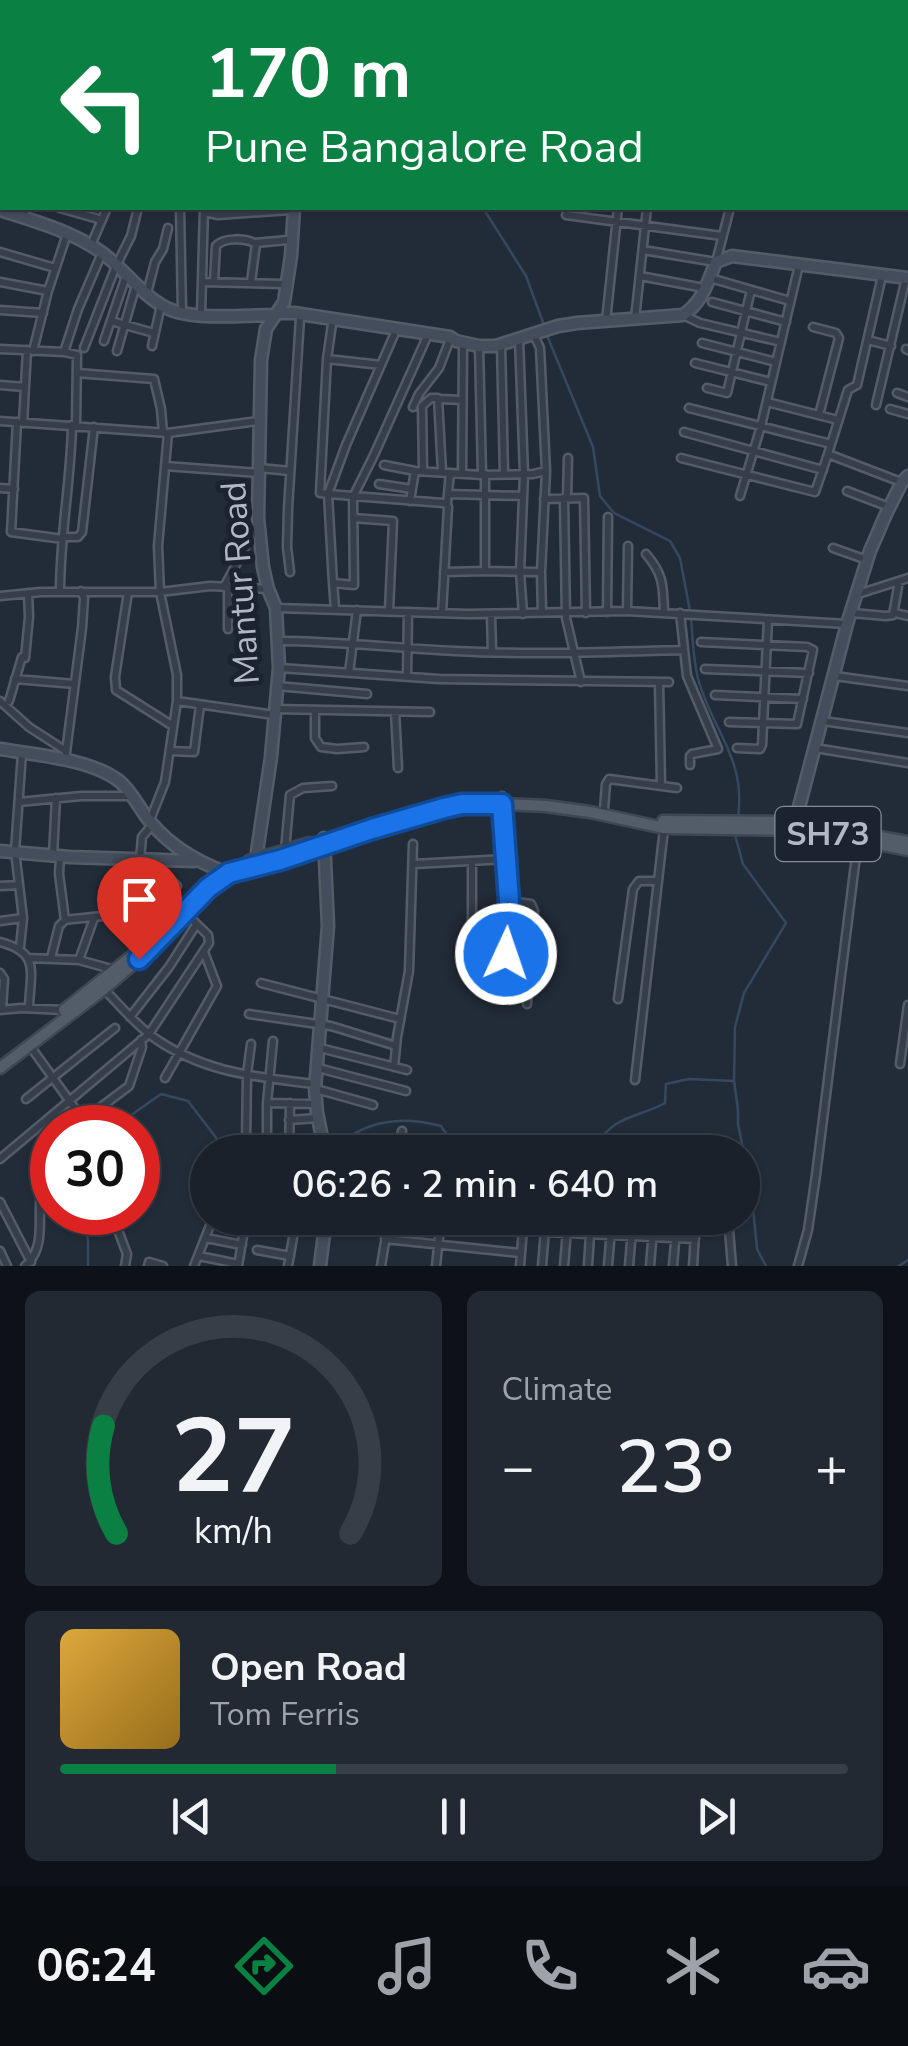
<!DOCTYPE html>
<meta charset="utf-8">
<style>
:root{--surface:#1a212b;--page:#232933;--text:#f1f3f6;--muted:#9fa3a9;--line:#383e47;--accent:#0b8043}
body{margin:0;font-family:"Nunito Sans",sans-serif;background:var(--page);color:var(--text);height:100vh;display:flex;flex-direction:column;font-size:38px;white-space:nowrap}
*{box-sizing:border-box;margin:0}
p{font-size:32px;color:var(--muted)}
.icon{flex:none;width:55px;height:55px;fill:none;stroke:currentColor;stroke-width:2;stroke-linecap:round;stroke-linejoin:round}
.map{position:relative;height:1266px;overflow:hidden}
.panel{display:flex;flex-direction:column;gap:25px;padding:25px;background:#0e1218;flex:1}
.panel>*{flex:none}
.guide{position:absolute;left:0px;top:0px;width:910px;height:210px;box-shadow:0 2px 8px #0004,0 0 0 2px var(--line);background:#0b8043;color:#fff;overflow:hidden}
.speed{position:absolute;left:30px;top:1105px;display:flex;gap:20px;font-size:50px;font-weight:700;text-align:center}
.speed>*{display:grid;place-content:center;width:130px;height:130px;border-radius:50%;background:var(--surface);box-shadow:0 2px 8px #0004,0 0 0 2px var(--line);line-height:1}
.speed .limit{border:15px solid #d22;background:#fff;color:#111}
.pin{position:absolute;display:grid;place-items:center;width:85px;height:85px;color:#fff;margin:-102px -42px;border-radius:50% 50% 50% 0;rotate:-45deg;box-shadow:0 0 10px #0007}
.pin .icon{rotate:45deg}
.me{position:absolute;width:110px;margin:-55px;rotate:3deg;stroke-linejoin:round;filter:drop-shadow(0 0 8px #0008)}
.turn{display:flex;align-items:center;gap:35px;height:210px;padding:0 40px;font-size:45px}
.turn .icon{width:130px;height:130px;stroke-width:2.5}
.turn b{display:block;font-size:70px;line-height:85px}
.big{font-size:75px;font-weight:600;line-height:1.1}
.panel .card{flex:1;display:flex;flex-direction:column;justify-content:center;gap:15px;min-width:0;padding:0 35px;border-radius:15px;background:var(--page)}
.panel .dial{align-items:center;gap:0}
.dial svg{height:260px;overflow:visible;fill:none;stroke:var(--line);stroke-width:7;stroke-linecap:round;text-anchor:middle}
.dial text{fill:var(--text);stroke:none}
.song{display:flex;align-items:center;gap:30px}
.cover{width:120px;height:120px;border-radius:15px;background:linear-gradient(135deg,hsl(40 70% 55%),hsl(40 70% 35%))}
.played{height:10px;border-radius:5px;background:linear-gradient(90deg,var(--accent) 35%,var(--line) 35%)}
.keys{display:flex;justify-content:space-around;direction:ltr}
.heat{display:flex;justify-content:space-between;align-items:center;font-size:55px;direction:ltr}
.panel .tiles{flex:1;display:grid;gap:25px;grid-template-columns:1fr 1fr}
.card:last-child{grid-column:span 2}
.trip{position:absolute;left:190px;top:1135px;width:570px;height:100px;border-radius:50px;background:var(--surface);box-shadow:0 2px 8px #0004,0 0 0 2px var(--line);font-weight:600;line-height:100px;text-align:center}
.dock{display:flex;height:160px;justify-content:space-around;align-items:center;background:#0a0d11;color:var(--muted)}
.dock .icon{width:70px;height:70px}
.dock .selected{color:var(--accent)}
.dock b{font-size:45px;color:var(--text)}
.map>svg:first-child{display:block}
</style>
<div class="map">
<svg width="908" height="1266" viewBox="0 0 908 1266">
<rect width="100%" height="100%" fill="#222c39"/>
<g fill="none" stroke-linecap="round" stroke-linejoin="round">
<path stroke="#364860" stroke-width="2.5" d="M385,0L387,2
M483,208L526,276L544,325
M546,333L593,447L600,496L614,513L670,541L680,558L690,611
M691,619C693,640 693,662 699,682C714,733 746,759 738,817
M734,1081L735,1027L744,993L786,923L743,864L735,835
M113,1128L161,1094L188,1101L227,1152
M328,1152C363,1122 396,1114 441,1126L458,1152
M584,1152C598,1146 604,1131 616,1124C631,1115 649,1112 665,1103L666,1084L689,1079L734,1081L738,1110V1124L751,1188L757,1249L766,1266
M80,1212L88,1239V1266
M899,1266L908,1260"/>
<defs>
<path id="street" d="M875,0L882,2
M20,2V0
M50,2V0
M79,2V0
M111,2V0
M138,2V0
M168,2V0
M212,2V0
M803,2L804,0
M827,2L828,0
M0,16L2,17
M0,101L2,102
M0,135H2
M0,172H2
M60,208L102,220
M180,208L182,312
M204,212L218,215L290,210
M566,215L722,236
M23,217L26,208
M255,243L288,240
M91,245L107,208
M643,250L716,262L730,208
M0,252L55,268
M640,276L704,288
M710,278L790,301
M214,281L216,246C224,237 246,238 256,244L251,282
M0,282L48,291
M202,282L282,284
M147,293L155,262L163,249L168,228
M712,302L786,322
M0,310L43,313
M201,315L204,208
M683,315L700,323L781,342
M635,319L647,208
M111,321L154,333
M606,321L618,208
M332,324L327,359L320,493L328,494L346,445L394,335
M813,327L836,333L839,338L819,415
M533,333L540,348L546,471L541,572L542,613
M426,339L374,455L353,497L354,585L333,583L328,494L443,503L447,504L448,507L442,613
M519,339L524,474L520,572L523,614
M868,340L891,346
M104,341L126,276
M702,343L776,362
M501,345L504,473
M152,346L161,305
M479,346L482,475
M84,348L116,266L131,236L138,208
M0,349L64,352L77,355L76,425
M906,349L908,350
M33,351L48,291L67,234
M117,351L136,285
M64,352L78,309L102,253
M327,359L381,365
M695,363L771,382
M77,373L154,379L161,409L163,433
M0,385L25,387
M707,388L727,393L751,290
M897,393L908,397
M440,399L462,400
M767,402L838,420
M876,405L906,278
M413,407L419,394L439,368L449,342
M689,408L831,444L828,454L901,482
M890,409L908,414
M0,421L168,433L258,421
M17,422L11,532L63,539
M23,423L27,350
M684,432L823,470
M831,444L848,390L857,385L882,276
M681,458L815,492L828,454
M384,465L415,471
M165,466L258,473
M259,468L290,471
M423,471L422,406L431,398H438L442,472
M462,474L463,343
M379,484L412,489
M0,488L14,489
M847,491L889,507
M449,494L523,496
M740,496L761,426L799,265
M564,498L566,618L581,682
M567,498L568,458
M544,499L584,498L586,613
M410,501L415,471L482,475L533,474L546,471
M447,504L450,473
M353,518L393,521L389,611
M63,537H78L82,532L94,427
M833,548L867,560
M646,554C664,575 663,586 664,613
M485,571L541,572
M290,572L287,547L288,509L300,318
M444,572L485,571V474
M333,583L335,609
M224,587L258,523
M228,587V629
M60,591C60,535 71,480 72,425
M128,592L115,677L116,690L173,726
M858,594L908,578
M0,596L41,592H160L210,586L268,589
M277,608L468,614L627,611L847,624
M627,611L628,546
M607,612L608,517
M680,613L687,676L718,749L692,754L690,756V765
M852,613L886,616L893,615L899,581
M895,613L908,616
M491,614L492,652
M279,641C337,641 395,648 454,651C531,655 607,652 684,650
M701,642L807,647L813,650L797,724L729,722
M25,658L29,617L28,593
M280,668L439,679L669,682
M705,669L809,673
M349,673L357,610
M407,676L408,612
M835,676L908,686
M15,679L75,684
M659,682L661,784
M277,686L367,694
M715,695L803,699
M0,701L29,727L66,751
M9,701L22,657
M177,701L274,715
M275,709L430,712
M315,711V738L321,747L337,749L364,747
M395,712L398,768
M823,721L908,733
M737,748L760,749L762,745L768,620
M815,748L908,763
M171,751L194,752L200,705
M65,760L82,628L84,598L81,591
M502,796L509,901L506,954
M19,802L81,796H132
M604,809L606,784L609,779L677,788
M150,820L165,782L177,701V675L160,592L158,546L168,433
M285,850L290,795L303,788L332,786
M53,855L56,798
M60,857L59,874L65,920
M140,859L142,837L152,825
M150,860L177,886
M414,864L506,859
M0,886L19,885
M509,901L531,904L534,911L527,1004
M0,921L23,918
M472,941L507,942
M0,942C41,953 30,972 29,1008
M20,947L23,918L15,851L22,753
M28,958L79,960L115,970
M51,958L59,926L65,920C125,912 125,925 133,860
M79,960L94,918
M0,973L4,979L2,1009
M472,976V861
M261,983L400,1019
M104,989C119,1005 133,1021 149,1034C199,1072 255,1077 314,1084
M618,999L633,889L639,881H658
M0,1010L21,1008L64,1010
M249,1014L331,1026L396,1046
M130,1017L169,967L196,925
M30,1046L89,1128
M320,1048L407,1070
M900,1064L908,1005
M394,1067L397,1037L409,971L413,844
M318,1068L406,1091
M165,1078L217,986L204,952
M635,1080L664,829
M316,1089L373,1105
M26,1099L115,1028
M267,1103L316,1104
M289,1120L318,1118
M73,1128L129,1086L142,1047L141,1040
M246,1143L247,1074L251,1044
M400,1143L449,1149L448,1152
M267,1152V1103L273,1041
M289,1152L290,1103
M398,1152L402,1131
M701,1152V1145
M0,1159L149,1034L209,943L208,935L185,913
M0,1202L31,1262
M111,1212L127,1254L125,1266
M402,1218L545,1232L695,1239
M728,1218L732,1266
M212,1219L245,1224
M206,1238L242,1245
M385,1239L520,1253
M257,1250L290,1256
M0,1251L7,1266
M199,1256L238,1264
M25,1266C47,1248 37,1215 41,1190C43,1177 48,1164 52,1151
M148,1266L149,1262L163,1266
M194,1266L213,1218
M238,1266L246,1218
M288,1266L294,1232
M381,1266L389,1218
M436,1266L441,1219
M520,1266L523,1229
M542,1266L546,1218
M564,1266L568,1218
M588,1266L591,1218
M608,1266L612,1218
M629,1266L633,1218
M650,1266L654,1218
M673,1266L677,1218
M693,1266L696,1218
M798,1266L808,1230L816,1175L858,840"/>
<path id="secondary" d="M300,2L301,0
M0,210C34,221 71,231 101,252C125,269 146,302 174,311C202,320 245,315 275,315
M277,313H294L450,337L456,341L479,346H496L558,326L577,323L683,315C703,302 707,283 716,262L732,256L908,278
M0,749C35,755 91,759 119,781C133,792 140,811 152,824C171,846 196,861 222,871
M793,830L847,624L870,551L886,514L902,482L908,476
M324,838L328,926L315,1089L317,1113L325,1152
M0,851L70,857L194,861
M256,859L271,757L279,668L276,608L268,589L263,567L258,518L261,360L266,329L284,302L291,256L294,208
M320,1266L326,1218"/>
<path id="primary" d="M663,821L795,822L816,825
M837,829L908,842
M249,861L310,843
M64,1010L137,952
M0,1068L104,989L139,959L220,878L244,868L280,860L372,829L444,808L477,803L546,806L590,812L664,828L806,830L908,850"/>
</defs>
<use href="#street" stroke="#535c67" stroke-width="11"/>
<use href="#secondary" stroke="#535c67" stroke-width="15"/>
<use href="#primary" stroke="#3f4752" stroke-width="15"/>
<use href="#street" stroke="#363e49" stroke-width="6"/>
<use href="#secondary" stroke="#444d5c" stroke-width="10"/>
<use href="#primary" stroke="#535d69" stroke-width="10"/>
</g>
<g fill="none" stroke-linecap="round" stroke-linejoin="round">
<defs>
<path id="route" d="M139,959L208,888L229,873L280,860L372,829L444,808L462,804H502L509,901L506,954"/>
</defs>
<use href="#route" stroke="#114b97" stroke-width="25"/>
<use href="#route" stroke="#1a73e8" stroke-width="18"/>
</g>
<g text-anchor="middle" stroke-width="10" stroke-linejoin="round" paint-order="stroke">
<rect fill="#1b232e" stroke="#838c98" stroke-width="2.5" x="775.5" y="807" width="105" height="54" rx="8"/>
<g font-size="32" font-weight="bold" fill="#b0b9c5">
<text x="828" y="845">SH73</text>
</g>
<g font-size="35" fill="#b0b9c5" stroke="#1b232e">
<text transform="translate(240 583) rotate(-94)" y="12">Mantur Road</text>
</g>
</g>
</svg>
<div class="speed"><div class="limit">30</div></div>
<div class="pin" style="left:139px;top:959px;background:#d93025"><svg class="icon" aria-label="arrive" viewBox="0 0 24 24"><path d="M6 21V4h12l-3 4 3 4H6"/></svg></div>
<svg class="me" style="left:506px;top:954px" viewBox="-20 -20 40 40"><circle r="17" fill="#1a73e8" stroke="#fff" stroke-width="3"/><path d="M0-11L8 9 0 5-8 9z" fill="#fff"/></svg>
<div class="trip">06:26 · 2 min · 640 m</div>
<div class="guide">
<div class="turn"><svg class="icon" aria-label="left" viewBox="0 0 24 24"><path d="M17 20v-9H6M10 6l-5 5 5 5"/></svg><div><b>170 m</b>Pune Bangalore Road</div></div>
</div>
</div>
<section class="panel">
<div class="tiles">
<div class="card dial"><svg viewBox="0 0 100 80">
<path d="M14 69A42 42 0 1 1 86 69"/>
<path d="M14 69A42 42 0 0 1 10 36" stroke="#0b8043"/>
<text x="50" y="56" font-size="32" font-weight="700">27</text>
<text x="50" y="72" font-size="11">km/h</text>
</svg></div>
<div class="card"><p>Climate</p>
<div class="heat"><a>−</a><b class="big">23°</b><a>+</a></div>
</div>
<div class="card">
<div class="song"><i class="cover"></i><div><b>Open Road</b><p>Tom Ferris</p></div></div>
<div class="played"></div>
<div class="keys"><svg class="icon" aria-label="previous" viewBox="0 0 24 24"><path d="M18 5L8 12l10 7zM5 5v14"/></svg><svg class="icon" aria-label="pause" viewBox="0 0 24 24"><path d="M8 5v14M16 5v14"/></svg><svg class="icon" aria-label="next" viewBox="0 0 24 24"><path d="M6 5l10 7-10 7zM19 5v14"/></svg></div>
</div>
</div>
</section>
<nav class="dock">
<b>06:24</b>
<svg class="icon selected" aria-label="directions" viewBox="0 0 24 24"><path d="M12 3l9 9-9 9-9-9zM9 14v-3h6M13 9l2 2-2 2"/></svg>
<svg class="icon" aria-label="music" viewBox="0 0 24 24"><path d="M9 18V5l10-2v13"/><circle cx="6" cy="18" r="3"/><circle cx="16" cy="16" r="3"/></svg>
<svg class="icon" aria-label="phone" viewBox="0 0 24 24"><path d="M5 4h4l2 5-3 2q2 4 5 5l2-3 5 2v4C11 20 4 13 5 4z"/></svg>
<svg class="icon" aria-label="climate" viewBox="0 0 24 24"><path d="M12 3v18M4 7l16 10M4 17L20 7"/></svg>
<svg class="icon" aria-label="car" viewBox="0 0 24 24"><path d="M5 17H2v-5l4-1 3-4h7l3 4 3 1v5h-3M9 17h6M6 11h13"/><circle cx="7" cy="17" r="2"/><circle cx="17" cy="17" r="2"/></svg>
</nav>
